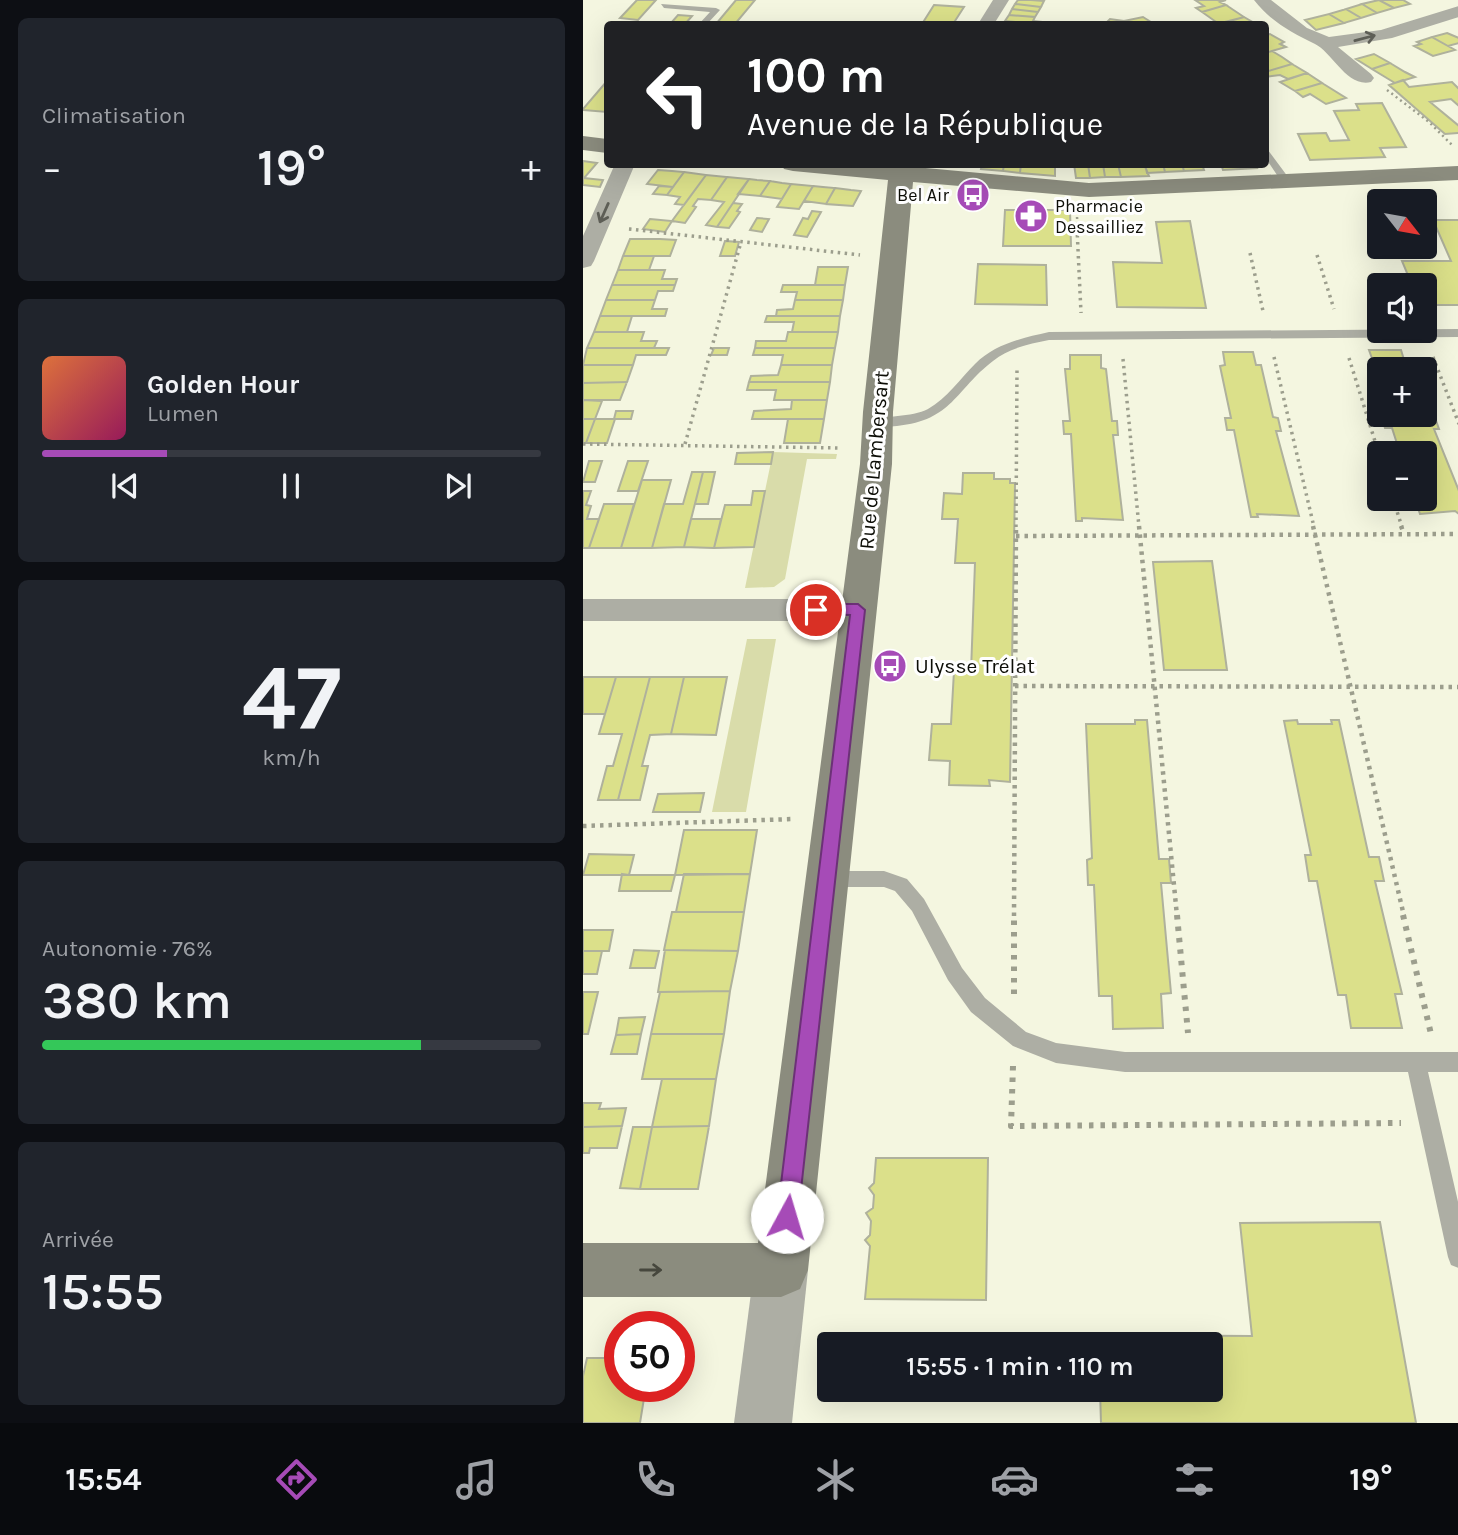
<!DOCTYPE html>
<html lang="fr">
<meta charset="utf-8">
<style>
:root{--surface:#171b24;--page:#20242c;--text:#f1f3f6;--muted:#9ea1a6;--line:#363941;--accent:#a64bb7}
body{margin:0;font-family:Karla,sans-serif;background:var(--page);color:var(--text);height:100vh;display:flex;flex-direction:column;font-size:26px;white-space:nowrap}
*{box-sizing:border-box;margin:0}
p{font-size:23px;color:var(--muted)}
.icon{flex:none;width:38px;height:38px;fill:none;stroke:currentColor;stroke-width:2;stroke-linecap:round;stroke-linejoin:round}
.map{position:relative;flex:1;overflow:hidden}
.drawer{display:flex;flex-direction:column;gap:18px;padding:18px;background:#0d0f14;width:583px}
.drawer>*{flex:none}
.top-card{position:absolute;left:21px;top:21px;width:665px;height:147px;border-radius:7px;box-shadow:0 7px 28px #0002;background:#202124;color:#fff;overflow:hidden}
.needle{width:46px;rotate:121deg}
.buttons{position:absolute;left:784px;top:189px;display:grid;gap:14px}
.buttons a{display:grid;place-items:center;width:70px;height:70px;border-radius:7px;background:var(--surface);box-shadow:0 7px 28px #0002;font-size:35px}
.speed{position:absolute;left:21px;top:1311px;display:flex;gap:14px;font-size:35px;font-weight:700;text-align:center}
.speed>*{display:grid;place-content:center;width:91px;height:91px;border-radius:50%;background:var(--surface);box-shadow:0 7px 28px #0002;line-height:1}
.speed .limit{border:10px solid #d22;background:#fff;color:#111}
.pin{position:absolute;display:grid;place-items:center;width:60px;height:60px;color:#fff;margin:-30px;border:4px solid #fff;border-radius:50%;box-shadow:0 2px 7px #0007}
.me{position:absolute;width:77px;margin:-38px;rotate:6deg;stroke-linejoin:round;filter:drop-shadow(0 0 5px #0008)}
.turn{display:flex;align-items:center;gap:24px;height:147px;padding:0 28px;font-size:32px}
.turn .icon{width:91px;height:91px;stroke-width:2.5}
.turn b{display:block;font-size:49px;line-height:60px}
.big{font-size:52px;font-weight:600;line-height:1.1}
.drawer .tile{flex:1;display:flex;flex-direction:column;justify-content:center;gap:10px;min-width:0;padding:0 24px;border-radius:10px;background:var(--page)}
.drawer .dial{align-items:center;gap:0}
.dial b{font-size:91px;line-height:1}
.song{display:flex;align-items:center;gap:21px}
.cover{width:84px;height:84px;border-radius:10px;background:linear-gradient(135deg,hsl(20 70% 55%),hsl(330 70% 35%))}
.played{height:7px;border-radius:4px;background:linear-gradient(90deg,var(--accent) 25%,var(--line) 25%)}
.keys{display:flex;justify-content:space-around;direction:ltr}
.heat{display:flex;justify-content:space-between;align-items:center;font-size:38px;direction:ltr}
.charge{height:10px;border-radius:5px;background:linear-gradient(90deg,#34c759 76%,var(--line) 0)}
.trip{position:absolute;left:234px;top:1332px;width:406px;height:70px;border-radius:7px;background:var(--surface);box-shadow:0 7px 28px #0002;font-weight:600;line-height:70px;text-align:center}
.tabs{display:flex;height:112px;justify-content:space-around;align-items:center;background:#090b0e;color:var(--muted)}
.tabs .icon{width:49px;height:49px}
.tabs .active{color:var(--accent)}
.tabs b{font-size:32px;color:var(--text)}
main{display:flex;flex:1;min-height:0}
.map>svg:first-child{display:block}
</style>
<main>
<section class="drawer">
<div class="tile"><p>Climatisation</p>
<div class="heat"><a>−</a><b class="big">19°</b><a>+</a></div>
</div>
<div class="tile">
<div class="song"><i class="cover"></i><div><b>Golden Hour</b><p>Lumen</p></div></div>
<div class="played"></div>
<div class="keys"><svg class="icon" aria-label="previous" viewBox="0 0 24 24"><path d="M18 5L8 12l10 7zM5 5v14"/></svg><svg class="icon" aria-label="pause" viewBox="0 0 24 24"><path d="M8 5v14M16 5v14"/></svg><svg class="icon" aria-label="next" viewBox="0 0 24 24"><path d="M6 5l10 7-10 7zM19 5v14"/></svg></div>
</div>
<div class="tile dial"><b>47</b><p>km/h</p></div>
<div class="tile"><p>Autonomie · 76%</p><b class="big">380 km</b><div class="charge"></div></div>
<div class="tile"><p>Arrivée</p><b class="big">15:55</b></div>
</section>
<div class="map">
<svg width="876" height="1423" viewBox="0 0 876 1423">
<rect width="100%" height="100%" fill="#f4f6e0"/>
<path fill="#d9dcaa" d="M190,452L254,454L253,459H224L202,579L191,587L162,588Z
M164,639H193L163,812H129Z"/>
<path fill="#dbe08a" stroke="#afb19c" stroke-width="2" d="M54,0H73L55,20L37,18Z
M153,0H172L152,24H133Z
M435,0H448L461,1L458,7L432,4Z
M612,0H643L637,2L643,5L619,12L613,8L621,6Z
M796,0L811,8L794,13L779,4Z
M796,0H820L827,4L811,8Z
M432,4L458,7L455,12L429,9Z
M779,4L794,13L778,18L763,9Z
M351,5L381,7L370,24H339Z
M643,5L661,17L636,24L619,12Z
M429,9L455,12L452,17L426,15Z
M763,9L778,18L761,23L746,14Z
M746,14L761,23L733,30L722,20Z
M95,15L109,16L102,24H108H74L77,22H89Z
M426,15L452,17L450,21L469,23L454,24L422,21Z
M560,17L571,24H522L527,19L541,21Z
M661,17L673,24H636L642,22Z
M864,33L876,38V43L865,46L849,37Z
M687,34L701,42L697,44L703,47L682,53V35Z
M849,37L865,46L872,50L850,56L831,46L838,44L834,42Z
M689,51L699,57L709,64L682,72V53Z
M791,54L807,63L789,69L773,59Z
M807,63L822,72L832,77L812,83L789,69Z
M709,64L724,73L705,79L697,75L682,77V72Z
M724,73L739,83L712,91L697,82Z
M820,80L826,87L869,82L876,89V106L868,99L847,102L876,126V133L862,134L806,85Z
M24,81V112L0,110V109Z
M739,83L763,98L743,104L727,94L720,97L712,91Z
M799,103L823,147L797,148L802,157L727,160L715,134L743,133L747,141L766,140L751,111L776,110L773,104Z
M0,161L14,163L1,178L20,180L17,187L0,185Z
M399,164H421L420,171L398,169Z
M421,164H438L437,173L420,171Z
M438,164H472V176L437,173Z
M491,164H505L507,178H493Z
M505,164H520L522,177L507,178Z
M520,164H535L538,177H522Z
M535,164H561L566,176L538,177Z
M562,164H580L582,172L564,173Z
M580,164H599L601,171L582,172Z
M599,164H619L621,170L601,171Z
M638,164H672L674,168L640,170Z
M75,170L89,171L101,172L90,187L64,184Z
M101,172L123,175L101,205L92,204L97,197L84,195Z
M123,175L144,177L128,200L115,199L110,206L113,207L102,223L89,221Z
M144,177L166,179L134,227L123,225L141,202L128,200Z
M166,179L174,180L187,181L177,196L155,194Z
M187,181L199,183L208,184L199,199L177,196Z
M208,184L230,186L216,209L194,207Z
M76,186L90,187L84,195L70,194Z
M230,186L240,187L252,188L243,204L221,201Z
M252,188L268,190L278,191L270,206L243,204Z
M150,203L159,204L154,211L157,212L146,228L134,227Z
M422,210H487L488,246H420Z
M229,211L238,212L224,237L211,235L220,218L225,219Z
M174,218L186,219L179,232L167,230Z
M67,219L89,221L82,232L60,229Z
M850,220H876V305H842V285H829L819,261H868Z
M607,221L623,308L534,307L530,262L579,263L573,222Z
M47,239H77L93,240L87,256H40Z
M142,241L156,242L152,256H137Z
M40,256H71L66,270H35Z
M395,264L463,265L464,305L392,304Z
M235,267H265L262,285H232Z
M35,270H82L79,279H94L92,285H29Z
M29,285H92L90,291H75L72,300H23Z
M200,285H262L260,300H212L214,292H198Z
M23,300H72L69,309H84L82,316H17Z
M212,300H260L257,316H193L194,310L210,309Z
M17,316H49L44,332H11Z
M184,316H257L255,332H209L211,322H182Z
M11,332H61L58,341H74L71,348H4Z
M205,332H255L252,348H172L173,341H203Z
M4,348H86L83,355H53L50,365H0Z
M131,348H146L144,355H128Z
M172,348H252L249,365H198L200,355H170Z
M786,350H818L822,363H826L829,369H796V392L786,364H791Z
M640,352H670L673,365H678L690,417L695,418L698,431H693L716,516L674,514L675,517H668L651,430H644L642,418H648L637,366L642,365Z
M487,355H518V368L523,369L529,421H534L535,435H530L540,520L499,518V521H493L488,434H481L480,421H487L482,369H487Z
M0,365H50L44,382L0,383Z
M198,365H249L247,382H166L168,376L195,375Z
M44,382L37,400H0V383Z
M166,382H247L244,400H191L193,390H164Z
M0,400L19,401L12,419H0Z
M209,400H244L241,419H169L171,411L208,409Z
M842,404L846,415H851L856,429H851L876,491V514L872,511L837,514L832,499H842V453H817L809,428H802L798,415H842Z
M33,411H50L48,419H31Z
M0,419H12L3,443H0Z
M12,419H32L24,443H3Z
M205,419H241L237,443H201Z
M190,452L188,464H152L154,453Z
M6,461H19L12,482H0Z
M45,461H65L55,491H35Z
M109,472H120L101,547L69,548L81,504H100Z
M120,472H132L125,504H112Z
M380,473H411V479H427V483H432L427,782L406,780L407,786L366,785L367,761L346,760L349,724H368L371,671H388L392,563H372L375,519H359L361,493L379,494Z
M59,480H88L69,548H38Z
M0,491H8L3,505L8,506L4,519H16L6,548H0Z
M170,491H182L171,547L131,548L142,505H168Z
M21,504H51L38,548H6Z
M108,519H138L131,548L101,547Z
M629,561L644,670H581L570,562Z
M0,677H33L22,714H0Z
M33,677H67L35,800H15L24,766H30L39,734H16Z
M67,677H101L88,734L67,735L59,766H65L57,800H35Z
M101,677H144L133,735L88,734Z
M552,720H564L576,859H586L588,883H578L588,993L578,994L580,1028L530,1029L529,996H516L511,885H505L504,860L509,858L503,724H552Z
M714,720L715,724H749L748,720H756L786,857H796L801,881H792L819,994H812L819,1028H768L763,995H755L734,881H726L722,855H728L701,721Z
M121,793L117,812H70L75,794Z
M101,830H174L167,874L92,875Z
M6,854L51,855L46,875H0Z
M39,874L46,875H92L88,891H36Z
M101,874H167L161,912H93Z
M89,912H161L155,951L81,950Z
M0,930H30L26,951H0Z
M51,950L76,951L72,968H47Z
M82,950L155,951L147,991L75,992Z
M0,951H19L14,974H0Z
M147,991L141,1034H68L77,992Z
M0,992H15L5,1034H0Z
M62,1017L58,1034L33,1035L36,1018Z
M58,1034L54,1054H28L33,1035Z
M68,1034H141L133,1079H59Z
M79,1079H133L126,1126L69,1127Z
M0,1103H18L16,1109L43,1108L39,1126L0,1127Z
M39,1126L34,1148H7L6,1153H0V1127Z
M126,1126L115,1189H57L69,1127Z
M50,1127H69L57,1189L37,1188Z
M293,1158H405L403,1300L282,1299L287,1246L282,1240L287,1235L288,1221L283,1213L290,1208L291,1195L286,1188L291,1183Z
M797,1222L833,1423H518L517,1390H628V1344H516V1335L669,1336L657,1223Z
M4,1358H37V1386H63L57,1423H0V1376Z"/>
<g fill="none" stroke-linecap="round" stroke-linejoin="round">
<path stroke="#9c9e8d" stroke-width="2.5" stroke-dasharray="2 3.5" stroke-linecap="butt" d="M804,90L846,122L869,145
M494,217L495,229
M46,229H49"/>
<path stroke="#9c9e8d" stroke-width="3.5" stroke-dasharray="2.5 4.5" stroke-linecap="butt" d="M494,228L498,313
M46,229L277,255
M667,253L680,311
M734,255L751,309
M691,357L731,527
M850,357L876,424
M766,358L796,454
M540,359L556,527
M0,444L258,448
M102,444L158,242
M810,499L819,527
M433,527L434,369"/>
<path stroke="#9c9e8d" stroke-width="4.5" stroke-dasharray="3.5 5" stroke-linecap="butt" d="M556,526L594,916
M730,526L821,916
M818,526L821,534
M433,536L876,534
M432,686L876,687
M0,826L211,819
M431,916L433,526"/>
<path stroke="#9c9e8d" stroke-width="6" stroke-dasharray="4.5 7" stroke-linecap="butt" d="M594,915L605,1033
M820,915L848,1034
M431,994V915
M430,1066L428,1126L818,1123"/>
<path fill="#adaea4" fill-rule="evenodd" d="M78,4L133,8L137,10L124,24H116L127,12L81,8Z
M682,146L708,181L707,183L698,181L682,157Z
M876,329V337L466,340C446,344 426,348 410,361C372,390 370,420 314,426C305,427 295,429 289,423C299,414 329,418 345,409C364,398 377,379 392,364C412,344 439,338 466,332Z
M246,871H301L324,879L341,899L379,968L402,998L443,1032L473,1043L542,1052H876V1072H845L876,1206V1268L868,1265L865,1257L825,1072H542L473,1063L430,1046L388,1012L365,980L329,911L312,891L301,887H246L240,885L237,879L240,873Z"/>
<path fill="#adaea4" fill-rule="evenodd" d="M410,0H426L411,24H395Z
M671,0H688L724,28L746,37L798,30L876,6V17L809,38L755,47L788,74L791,78L788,82C764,88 749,52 732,44C709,33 687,21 671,0Z
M32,164H52L11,261L8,266L0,268V236Z
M0,599H275L285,602L290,610L285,618L275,621H0Z"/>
<path fill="#adaea4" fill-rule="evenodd" d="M198,1243L217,1251L225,1270L209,1423H151L171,1270L179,1251Z"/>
<path fill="#8b8c7e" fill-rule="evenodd" d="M0,136L24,139V153L0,150Z
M198,164H299L506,183L876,166V180L506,197L330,182L310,412L309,464L225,1270L217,1289L198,1297H0V1243H175L277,464L280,412L305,180L210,171L201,169Z"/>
</g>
<defs><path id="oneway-shaft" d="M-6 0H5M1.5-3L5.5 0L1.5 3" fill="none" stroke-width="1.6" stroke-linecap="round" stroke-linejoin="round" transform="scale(1.75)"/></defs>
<g stroke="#5d5e56">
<use href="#oneway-shaft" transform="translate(782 38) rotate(-15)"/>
<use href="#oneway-shaft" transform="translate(21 213) rotate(114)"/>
</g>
<use stroke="#46473d" href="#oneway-shaft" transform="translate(68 1270)"/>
<path fill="#a64bb7" stroke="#6c3177" stroke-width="2" d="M233,604H275L282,610L215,1217L212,1225L204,1228L197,1225L194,1217L267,615L228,614L226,610L228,605Z"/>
<defs>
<symbol id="bus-disc" viewBox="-11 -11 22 22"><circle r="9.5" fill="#a64bb7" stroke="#fff"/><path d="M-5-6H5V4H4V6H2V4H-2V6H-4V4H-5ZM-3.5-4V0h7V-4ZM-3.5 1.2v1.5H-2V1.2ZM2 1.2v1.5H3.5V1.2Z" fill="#fff"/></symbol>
<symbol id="pharmacy-disc" viewBox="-11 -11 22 22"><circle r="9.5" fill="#a64bb7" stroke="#fff"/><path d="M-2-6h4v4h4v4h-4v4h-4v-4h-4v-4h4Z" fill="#fff"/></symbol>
</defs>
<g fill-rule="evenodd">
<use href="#bus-disc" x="371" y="176" width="38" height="38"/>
<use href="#pharmacy-disc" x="429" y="197" width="38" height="38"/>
<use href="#bus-disc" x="288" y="647" width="38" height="38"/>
</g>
<g text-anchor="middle" stroke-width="6" stroke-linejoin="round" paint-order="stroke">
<g font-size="18" fill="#0d0e07" stroke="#fff" text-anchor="end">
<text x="366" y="201">Bel Air</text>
<text x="472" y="212" text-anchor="start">Pharmacie<tspan x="472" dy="21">Dessailliez</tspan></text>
</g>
<g font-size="21" fill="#0d0e07" stroke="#fff">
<text transform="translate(291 460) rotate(-85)" y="7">Rue de Lambersart</text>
</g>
<g font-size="21" fill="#0d0e07" stroke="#fff" text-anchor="start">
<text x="332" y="673">Ulysse Trélat</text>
</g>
</g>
</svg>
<div class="buttons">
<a><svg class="needle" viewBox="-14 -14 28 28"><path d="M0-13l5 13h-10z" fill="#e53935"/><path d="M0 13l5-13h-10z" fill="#9ea1a6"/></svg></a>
<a><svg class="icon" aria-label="sound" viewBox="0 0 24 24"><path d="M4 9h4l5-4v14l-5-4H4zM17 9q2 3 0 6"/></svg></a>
<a>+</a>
<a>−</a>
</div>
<div class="speed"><div class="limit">50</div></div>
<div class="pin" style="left:233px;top:610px;background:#d93025"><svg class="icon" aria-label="arrive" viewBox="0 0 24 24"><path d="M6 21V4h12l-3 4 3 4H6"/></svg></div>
<svg class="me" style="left:204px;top:1217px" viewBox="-20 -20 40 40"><circle r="19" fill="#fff"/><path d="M0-13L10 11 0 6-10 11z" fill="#a64bb7"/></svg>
<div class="trip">15:55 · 1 min · 110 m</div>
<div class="top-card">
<div class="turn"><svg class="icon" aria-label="left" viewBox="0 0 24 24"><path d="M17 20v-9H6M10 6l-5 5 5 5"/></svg><div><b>100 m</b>Avenue de la République</div></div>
</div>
</div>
</main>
<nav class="tabs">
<b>15:54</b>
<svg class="icon active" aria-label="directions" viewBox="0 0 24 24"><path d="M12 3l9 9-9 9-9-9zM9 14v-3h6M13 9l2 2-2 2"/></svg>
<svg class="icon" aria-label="music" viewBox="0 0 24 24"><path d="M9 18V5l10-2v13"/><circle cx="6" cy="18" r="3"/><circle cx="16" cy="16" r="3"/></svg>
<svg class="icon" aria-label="phone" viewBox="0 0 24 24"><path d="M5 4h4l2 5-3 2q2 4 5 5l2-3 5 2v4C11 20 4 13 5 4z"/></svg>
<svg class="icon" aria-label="climate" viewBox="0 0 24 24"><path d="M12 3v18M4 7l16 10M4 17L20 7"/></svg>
<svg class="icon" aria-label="car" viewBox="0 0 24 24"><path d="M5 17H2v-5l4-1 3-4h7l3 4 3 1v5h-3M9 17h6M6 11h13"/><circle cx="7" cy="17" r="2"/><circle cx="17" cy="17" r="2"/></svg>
<svg class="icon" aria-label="filters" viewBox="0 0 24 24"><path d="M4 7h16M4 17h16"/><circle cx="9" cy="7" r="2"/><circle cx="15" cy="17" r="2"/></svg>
<b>19°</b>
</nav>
